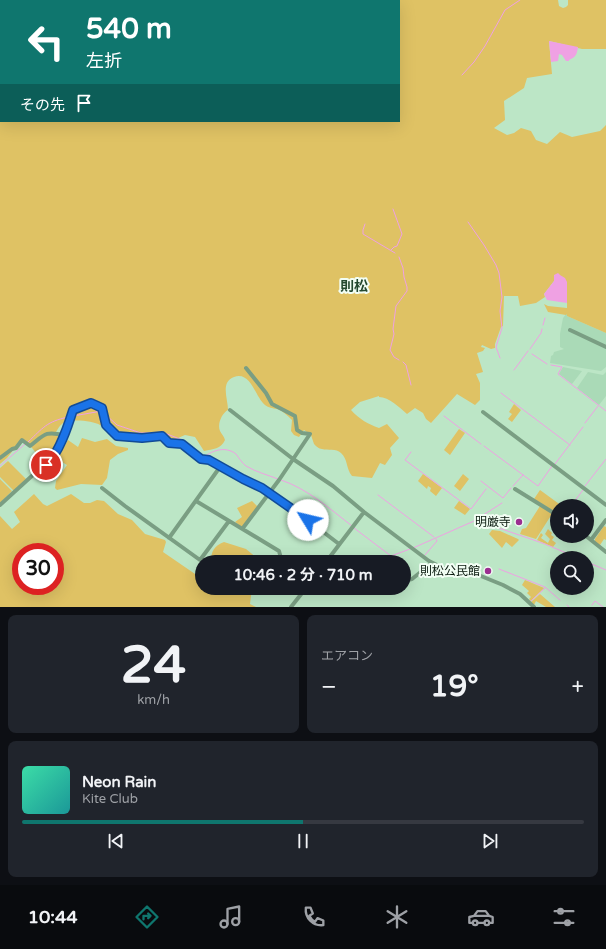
<!DOCTYPE html>
<html lang="ja">
<meta charset="utf-8">
<style>
:root{--surface:#171b24;--page:#20242c;--text:#f1f3f6;--muted:#9ea1a6;--line:#363941;--accent:#0f766e}
body{margin:0;font-family:"Varela Round","Noto Sans JP",sans-serif;background:var(--page);color:var(--text);height:100vh;display:flex;flex-direction:column;font-size:15px;white-space:nowrap}
*{box-sizing:border-box;margin:0}
p{font-size:13px;color:var(--muted)}
.icon{flex:none;width:22px;height:22px;fill:none;stroke:currentColor;stroke-width:2;stroke-linecap:round;stroke-linejoin:round}
.map{position:relative;height:607px;overflow:hidden}
.details{display:flex;flex-direction:column;gap:8px;padding:8px;background:#0d0f14;flex:1}
.details>*{flex:none}
.banner{position:absolute;left:0px;top:0px;width:400px;height:122px;box-shadow:0 4px 16px #0002;background:#0f766e;color:#fff;overflow:hidden}
.buttons{position:absolute;left:550px;top:499px;display:grid;gap:8px}
.buttons a{display:grid;place-items:center;width:44px;height:44px;border-radius:50%;background:var(--surface);box-shadow:0 4px 16px #0002;font-size:20px}
.speed{position:absolute;left:12px;top:543px;display:flex;gap:8px;font-size:20px;font-weight:700;text-align:center}
.speed>*{display:grid;place-content:center;width:52px;height:52px;border-radius:50%;background:var(--surface);box-shadow:0 4px 16px #0002;line-height:1}
.speed .limit{border:6px solid #d22;background:#fff;color:#111}
.pin{position:absolute;display:grid;place-items:center;width:34px;height:34px;color:#fff;margin:-17px;border:2px solid #fff;border-radius:50%;box-shadow:0 1px 4px #0007}
.me{position:absolute;width:44px;margin:-22px;rotate:306deg;stroke-linejoin:round;filter:drop-shadow(0 0 3px #0008)}
.turn{display:flex;align-items:center;gap:14px;height:84px;padding:0 20px;font-size:18px}
.turn .icon{width:52px;height:52px;stroke-width:2.5}
.turn b{display:block;font-size:28px;line-height:34px}
.then{display:flex;align-items:center;height:38px;padding:0 20px;background:#0003;gap:8px;font-size:15px}
.big{font-size:30px;font-weight:700;line-height:1.1}
.details .widget{flex:1;display:flex;flex-direction:column;justify-content:center;gap:6px;min-width:0;padding:0 14px;border-radius:8px;background:var(--page)}
.details .dial{align-items:center;gap:0}
.dial b{font-size:52px;line-height:1}
.song{display:flex;align-items:center;gap:12px}
.cover{width:48px;height:48px;border-radius:6px;background:linear-gradient(135deg,hsl(160 70% 55%),hsl(180 70% 35%))}
.played{height:4px;border-radius:2px;background:linear-gradient(90deg,var(--accent) 50%,var(--line) 50%)}
.keys{display:flex;justify-content:space-around;direction:ltr}
.heat{display:flex;justify-content:space-between;align-items:center;font-size:22px;direction:ltr}
.details .tiles{flex:1;display:grid;gap:8px;grid-template-columns:1fr 1fr}
.widget:last-child{grid-column:span 2}
.trip{position:absolute;left:195px;top:555px;width:216px;height:40px;border-radius:20px;background:var(--surface);box-shadow:0 4px 16px #0002;font-weight:700;line-height:40px;text-align:center}
.tabs{display:flex;height:64px;justify-content:space-around;align-items:center;background:#090b0e;color:var(--muted)}
.tabs .icon{width:28px;height:28px}
.tabs .active{color:var(--accent)}
.tabs b{font-size:18px;color:var(--text)}
.map>svg:first-child{display:block}
</style>
<div class="map">
<svg width="606" height="607" viewBox="0 0 606 607">
<rect width="100%" height="100%" fill="#bce6c6"/>
<path fill="#aadab7" d="M567,313V316L606,333V367L601,371L550,363L551,356L553,355L554,352L564,349L560,347V334L563,318Z
M563,367L582,371L572,384L559,374Z
M588,372L603,375L606,372V396L599,405L577,388Z"/>
<path fill="#dfc264" fill-rule="evenodd" d="M0,0L8,1H1V121H399V1H135V0H558L559,6L563,8L566,7L568,5V0H606V49H582L549,41L552,74L527,78L524,88L504,101L505,120L494,128L507,135L514,133L521,128L531,131L536,140L547,144L560,132L572,137L600,131L606,125V333L567,316V314L566,315L548,312L544,304L548,306L567,308V292L554,275V281L544,294L545,297L536,303L520,306L518,296H504L503,326L501,327L495,344V348L491,349L482,345L481,347L485,348L483,351L477,353L483,372L476,374L480,383V400L475,405L457,394L431,423L426,419L423,413L415,408L407,414C400,408 389,397 379,397V396L360,402L351,410C359,419 368,424 379,428L387,424L399,438L390,448L392,455L385,465L380,463L372,478L352,476C346,469 348,459 341,453C336,448 328,451 322,449C319,449 316,446 314,444L311,435L304,430L299,437L294,435L291,431L292,420C287,415 283,411 277,409C272,408 269,408 265,405C255,397 251,371 234,377C220,382 228,399 228,410C222,413 217,424 220,431C222,435 224,436 225,440C221,449 213,449 204,451L195,437L185,435L171,441H115C111,435 106,429 100,425C93,421 69,418 62,424C59,426 58,429 56,432L65,437L58,452L54,459C33,459 36,447 22,439L7,458L0,464Z
M514,404L521,410L512,422L508,419L512,414L509,412Z
M459,429L465,433L450,455L444,450Z
M82,438L95,442L107,439L116,446L128,448V450L118,454L110,460L107,478L102,485L81,484L57,490L55,488L56,481L67,465L57,459L68,440L78,447Z
M8,461L27,480L14,491L0,477V468Z
M423,474L442,488L436,496L430,491L431,488L428,486L427,489L418,481Z
M463,474L469,479L460,491L454,486Z
M0,479L12,491L0,503Z
M540,490L562,506H557V513L534,499Z
M34,494L43,504L47,506L71,494L84,503H90L97,500L104,501L118,514L132,520L145,534L165,540L166,542L163,552L198,576H202V588H252L250,604L256,607H0V516L12,529L20,522L14,512ZM21,552H55V586H21Z
M252,501L258,507L242,527L235,522L242,517L237,508Z
M459,501L470,509L465,515L454,508Z
M540,506L552,514L536,539L520,534L522,529L526,528Z
M604,526L606,527V540L604,539L600,545L595,542V539Z
M548,529L552,533L551,535L554,537L552,540L556,543L553,547L537,540L541,533L543,535L541,538L548,543L550,539L545,534Z
M492,530L500,531L518,539L519,540L512,547L506,542L502,548L489,534Z
M224,542L246,549L262,562H211C211,551 214,546 224,542Z
M525,580L544,588L531,601L529,599L531,597L527,593L529,591L522,585Z
M540,594L555,607H546L536,601L534,605L531,602Z"/>
<path fill="#efa1e3" d="M549,41L578,47C577,54 576,57 569,60V61H566L562,55L559,54L558,61L551,62Z
M558,273L560,275L565,278L567,282V303L547,300L544,294L554,281V275Z"/>
<g fill="none" stroke-linecap="round" stroke-linejoin="round">
<path stroke="#efa1e3" stroke-width="1" d="M462,75L474,62L485,46L505,10L520,0
M468,222L484,245L496,265L499,273L502,297L500,311L502,328L496,347L500,358
M365,224L363,230V234L395,253
M391,250L394,247L397,246L402,234L393,209
M543,325L545,318
M530,349L541,333L542,329
M532,354L547,364
M399,360L394,357L390,350L394,334L393,329L396,306L407,291V287L404,277L403,268L399,257
M403,362L406,365L411,385
M551,365L562,367L558,374L606,411
M514,370L528,351
M501,393L570,445
M105,414L117,425L141,433H155L167,434L185,441L196,451L204,457C213,450 226,446 236,454C239,458 242,463 246,466C256,472 268,475 278,479
M73,416L102,411
M444,416L481,444
M585,423L598,406
M28,442C44,427 46,422 68,417
M484,446L538,486L552,466
M411,452L405,460L471,509L486,489
M555,464L583,427
M0,466L25,444
M281,480C308,489 330,509 352,526
M481,481L503,498L511,488
M513,486L523,475
M585,486L606,459
M378,495L434,537
M571,506L583,490
M477,519L502,503
M354,528L391,556L410,549
M413,548L474,521L496,527L545,544L578,558
M425,555L437,541L436,539
M587,562L606,570
M499,569L545,587L560,600
M531,601L545,588
M567,605L569,607
M592,605L595,601L603,607"/>
<path stroke="#7a9e83" stroke-width="4" d="M23,0L24,1
M104,0L106,1
M64,1L65,0
M570,330L606,347
M230,410L293,459L333,486L364,512L429,561L443,568L470,574H476L503,585L520,594L534,607
M483,412L606,505
M0,458L12,449L16,448L22,440L30,446C45,434 45,431 64,435
M102,488L125,506L200,560L229,521
M515,489L557,515
M196,501L279,551L282,562
M0,505L34,474L52,460L66,431L73,409L91,403L102,408L106,425L117,436L142,438L162,436L169,443H182L201,459L209,460L275,495L339,544
M243,528L279,480L310,434L302,433L297,430L295,416L272,404L266,393L246,368
M586,536L606,552
M169,538L220,467
M591,540L606,520
M329,558L335,562
M326,562L364,512
M404,581L412,579L432,563
M370,588L374,591L381,592L388,588
M291,607L306,588"/>
</g>
<g fill="none" stroke-linecap="round" stroke-linejoin="round">
<defs>
<path id="route" d="M46,465C59,454 68,426 73,410L91,403L102,408L106,425L117,436L142,438L162,436L169,443L182,444L201,459L209,460L243,479L262,488L308,520"/>
</defs>
<use href="#route" stroke="#114b97" stroke-width="10"/>
<use href="#route" stroke="#1a73e8" stroke-width="7"/>
</g>
<g fill="#9b2f90" stroke="#f2fef4" stroke-width="1.5">
<circle cx="519" cy="522" r="4"/>
<circle cx="488" cy="571" r="4"/>
</g>
<g text-anchor="middle" stroke-width="4" stroke-linejoin="round" paint-order="stroke">
<g font-size="12" fill="#08180d" stroke="#f2fef4" text-anchor="end">
<text x="511" y="526">明厳寺</text>
<text x="480" y="575">則松公民館</text>
</g>
<g font-size="14" font-weight="bold" fill="#24492f" stroke="#f2fef4">
<text x="354" y="291">則松</text>
</g>
</g>
</svg>
<div class="buttons">
<a><svg class="icon" aria-label="sound" viewBox="0 0 24 24"><path d="M4 9h4l5-4v14l-5-4H4zM17 9q2 3 0 6"/></svg></a>
<a><svg class="icon" aria-label="search" viewBox="0 0 24 24"><circle cx="10" cy="10" r="6"/><path d="M15 15l6 6"/></svg></a>
</div>
<div class="speed"><div class="limit">30</div></div>
<div class="pin" style="left:46px;top:465px;background:#d93025"><svg class="icon" aria-label="arrive" viewBox="0 0 24 24"><path d="M6 21V4h12l-3 4 3 4H6"/></svg></div>
<svg class="me" style="left:308px;top:520px" viewBox="-20 -20 40 40"><circle r="19" fill="#fff"/><path d="M0-13L10 11 0 6-10 11z" fill="#1a73e8"/></svg>
<div class="trip">10:46 · 2 分 · 710 m</div>
<div class="banner">
<div class="turn"><svg class="icon" aria-label="left" viewBox="0 0 24 24"><path d="M17 20v-9H6M10 6l-5 5 5 5"/></svg><div><b>540 m</b>左折</div></div>
<div class="then">その先<svg class="icon" aria-label="arrive" viewBox="0 0 24 24"><path d="M6 21V4h12l-3 4 3 4H6"/></svg></div>
</div>
</div>
<section class="details">
<div class="tiles">
<div class="widget dial"><b>24</b><p>km/h</p></div>
<div class="widget"><p>エアコン</p>
<div class="heat"><a>−</a><b class="big">19°</b><a>+</a></div>
</div>
<div class="widget">
<div class="song"><i class="cover"></i><div><b>Neon Rain</b><p>Kite Club</p></div></div>
<div class="played"></div>
<div class="keys"><svg class="icon" aria-label="previous" viewBox="0 0 24 24"><path d="M18 5L8 12l10 7zM5 5v14"/></svg><svg class="icon" aria-label="pause" viewBox="0 0 24 24"><path d="M8 5v14M16 5v14"/></svg><svg class="icon" aria-label="next" viewBox="0 0 24 24"><path d="M6 5l10 7-10 7zM19 5v14"/></svg></div>
</div>
</div>
</section>
<nav class="tabs">
<b>10:44</b>
<svg class="icon active" aria-label="directions" viewBox="0 0 24 24"><path d="M12 3l9 9-9 9-9-9zM9 14v-3h6M13 9l2 2-2 2"/></svg>
<svg class="icon" aria-label="music" viewBox="0 0 24 24"><path d="M9 18V5l10-2v13"/><circle cx="6" cy="18" r="3"/><circle cx="16" cy="16" r="3"/></svg>
<svg class="icon" aria-label="phone" viewBox="0 0 24 24"><path d="M5 4h4l2 5-3 2q2 4 5 5l2-3 5 2v4C11 20 4 13 5 4z"/></svg>
<svg class="icon" aria-label="climate" viewBox="0 0 24 24"><path d="M12 3v18M4 7l16 10M4 17L20 7"/></svg>
<svg class="icon" aria-label="car" viewBox="0 0 24 24"><path d="M5 17H2v-5l4-1 3-4h7l3 4 3 1v5h-3M9 17h6M6 11h13"/><circle cx="7" cy="17" r="2"/><circle cx="17" cy="17" r="2"/></svg>
<svg class="icon" aria-label="filters" viewBox="0 0 24 24"><path d="M4 7h16M4 17h16"/><circle cx="9" cy="7" r="2"/><circle cx="15" cy="17" r="2"/></svg>
</nav>
